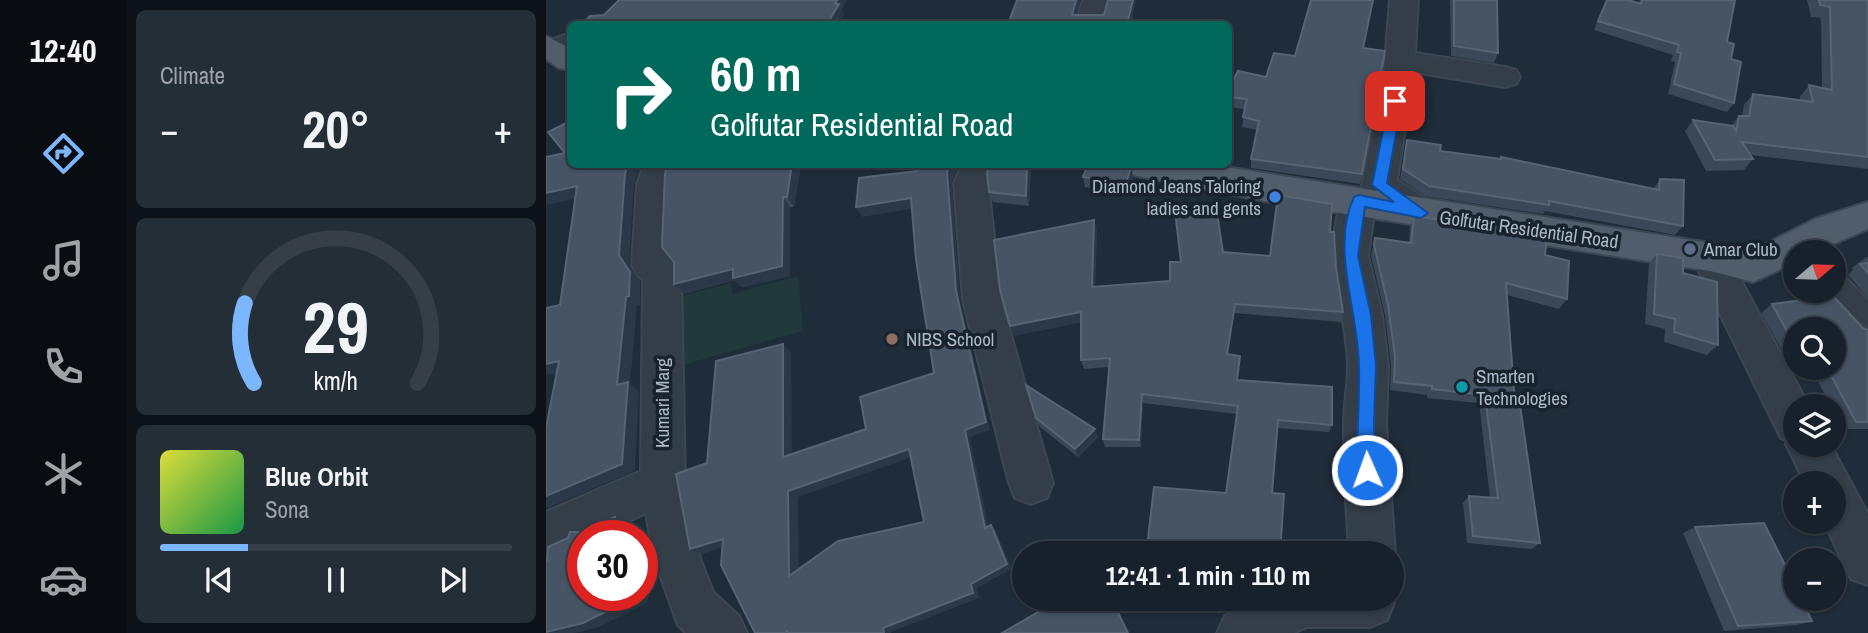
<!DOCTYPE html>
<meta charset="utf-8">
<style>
:root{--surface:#17212b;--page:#242e37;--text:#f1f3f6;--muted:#9ea3a9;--line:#363e47;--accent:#7bb6fe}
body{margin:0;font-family:"Archivo Narrow",sans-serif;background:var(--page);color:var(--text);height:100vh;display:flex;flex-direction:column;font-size:26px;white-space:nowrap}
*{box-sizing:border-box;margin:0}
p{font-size:23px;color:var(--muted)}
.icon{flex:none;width:38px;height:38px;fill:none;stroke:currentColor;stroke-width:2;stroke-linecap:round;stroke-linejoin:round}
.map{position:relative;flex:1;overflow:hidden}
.drawer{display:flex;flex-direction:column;gap:10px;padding:10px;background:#0d1218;width:420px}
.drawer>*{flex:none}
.top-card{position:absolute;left:21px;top:21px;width:665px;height:147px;border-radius:10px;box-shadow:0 2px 5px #0004,0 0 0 2px var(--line);background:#00695c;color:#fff;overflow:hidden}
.needle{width:46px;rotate:71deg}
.buttons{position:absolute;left:1237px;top:240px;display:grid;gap:14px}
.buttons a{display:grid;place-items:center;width:63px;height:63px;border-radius:50%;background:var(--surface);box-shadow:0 2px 5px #0004,0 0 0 2px var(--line);font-size:35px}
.speed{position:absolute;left:21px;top:520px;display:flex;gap:14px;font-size:35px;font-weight:700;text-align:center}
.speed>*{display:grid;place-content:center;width:91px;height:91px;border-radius:50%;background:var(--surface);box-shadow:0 2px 5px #0004,0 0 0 2px var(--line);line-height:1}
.speed .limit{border:10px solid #d22;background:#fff;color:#111}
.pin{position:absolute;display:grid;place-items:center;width:60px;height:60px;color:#fff;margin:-30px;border-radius:14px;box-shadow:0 4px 10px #0006}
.me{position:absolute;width:77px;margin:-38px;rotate:358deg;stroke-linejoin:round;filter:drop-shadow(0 0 5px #0008)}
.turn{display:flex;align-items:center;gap:24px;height:147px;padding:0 28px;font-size:32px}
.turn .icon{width:91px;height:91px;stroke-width:2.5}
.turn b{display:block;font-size:49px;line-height:60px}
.big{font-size:52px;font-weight:700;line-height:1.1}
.drawer .tile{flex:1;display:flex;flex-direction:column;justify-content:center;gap:10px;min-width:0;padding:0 24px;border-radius:10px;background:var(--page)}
.drawer .dial{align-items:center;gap:0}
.dial svg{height:182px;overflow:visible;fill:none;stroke:var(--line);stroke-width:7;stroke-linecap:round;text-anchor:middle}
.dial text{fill:var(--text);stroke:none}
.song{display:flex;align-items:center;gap:21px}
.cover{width:84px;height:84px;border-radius:10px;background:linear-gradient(135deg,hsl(60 70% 55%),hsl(140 70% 35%))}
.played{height:7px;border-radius:4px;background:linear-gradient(90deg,var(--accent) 25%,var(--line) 25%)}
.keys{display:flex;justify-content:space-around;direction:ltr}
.heat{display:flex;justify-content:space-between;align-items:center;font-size:38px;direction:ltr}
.trip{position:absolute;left:466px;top:541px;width:392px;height:70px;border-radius:35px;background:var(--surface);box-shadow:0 2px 5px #0004,0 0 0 2px var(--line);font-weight:700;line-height:70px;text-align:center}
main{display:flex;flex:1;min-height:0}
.menu{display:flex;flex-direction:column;width:126px;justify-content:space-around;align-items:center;background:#090d11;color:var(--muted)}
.menu .icon{width:49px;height:49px}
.menu .selected{color:var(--accent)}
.menu b{font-size:32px;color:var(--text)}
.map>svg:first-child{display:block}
</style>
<main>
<nav class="menu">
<b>12:40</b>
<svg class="icon selected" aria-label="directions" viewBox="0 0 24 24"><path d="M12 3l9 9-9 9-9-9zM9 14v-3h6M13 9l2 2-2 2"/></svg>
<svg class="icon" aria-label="music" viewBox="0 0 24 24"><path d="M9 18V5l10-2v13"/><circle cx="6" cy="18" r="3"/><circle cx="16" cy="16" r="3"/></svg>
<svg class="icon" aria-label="phone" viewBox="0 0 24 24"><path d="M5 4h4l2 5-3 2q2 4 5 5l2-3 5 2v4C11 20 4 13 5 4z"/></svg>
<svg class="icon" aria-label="climate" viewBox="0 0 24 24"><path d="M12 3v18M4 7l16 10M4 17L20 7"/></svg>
<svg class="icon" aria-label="car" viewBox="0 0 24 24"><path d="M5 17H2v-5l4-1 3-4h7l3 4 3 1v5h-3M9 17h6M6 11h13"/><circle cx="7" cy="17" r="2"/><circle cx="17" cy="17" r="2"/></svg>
</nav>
<section class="drawer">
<div class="tile"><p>Climate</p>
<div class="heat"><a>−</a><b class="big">20°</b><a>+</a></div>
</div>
<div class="tile dial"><svg viewBox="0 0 100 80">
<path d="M14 69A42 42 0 1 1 86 69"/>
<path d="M14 69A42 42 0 0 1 10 34" stroke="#7bb6fe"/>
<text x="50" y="56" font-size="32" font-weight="700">29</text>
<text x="50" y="72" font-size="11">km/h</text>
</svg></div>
<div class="tile">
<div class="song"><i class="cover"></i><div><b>Blue Orbit</b><p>Sona</p></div></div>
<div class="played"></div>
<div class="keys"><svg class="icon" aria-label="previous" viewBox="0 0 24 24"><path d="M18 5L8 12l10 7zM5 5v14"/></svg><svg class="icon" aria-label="pause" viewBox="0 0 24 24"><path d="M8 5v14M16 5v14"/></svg><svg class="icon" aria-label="next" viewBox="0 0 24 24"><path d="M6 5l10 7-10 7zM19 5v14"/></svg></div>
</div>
</section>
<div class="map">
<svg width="1322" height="633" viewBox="0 0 1322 633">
<rect width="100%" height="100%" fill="#1f2c39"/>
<path fill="#21393a" d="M252,276L257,331L126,368L128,298L185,283L186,294Z"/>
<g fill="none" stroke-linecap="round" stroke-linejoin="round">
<defs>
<path id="minor" d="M537,0H565L558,24H530Z
M844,0H872L869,53L959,67L970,70L974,77L970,84L959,87L868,72L851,180L887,204L892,213L887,222C864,230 848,212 830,200L822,256L836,315L842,366L840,424L849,553L845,563V553H803C801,510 797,467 798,424C798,405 802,385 802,365C801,308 771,246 801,192L813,188L819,190L816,185L838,76Z
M24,33V53L9,58L0,56V42Z
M98,164H131L125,184L123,258L129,262L135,273L139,483L154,558L167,592L193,616L201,633H140L132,625L108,558L100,513L51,536H37V542L0,558V512L95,471L97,280L91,275L86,265L91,184Z
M416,164H449L442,183L455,300L507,483L501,498L485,504L469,498L463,483L417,300L408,183Z
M1164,243L1177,247L1263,406H1250V444H1284L1322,514V585L1305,579L1278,522H1288V483H1259L1240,444L1241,440L1235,438L1146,257L1151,247Z
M1288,275L1301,279L1322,301V343C1300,336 1280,311 1269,290H1288Z
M845,591L848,603L841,620L824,627H760L748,633H671L679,616L714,598H845Z"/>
<path id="major" d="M0,36L24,48V70L13,68L0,59Z
M576,164H660L1164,243L1204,252L1269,219L1322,202V229L1269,252H1250V262L1207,282L1164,271L724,202L592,176L580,173Z"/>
</defs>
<use href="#minor" stroke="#3c4753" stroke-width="4"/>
<use href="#major" stroke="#3c4753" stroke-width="4"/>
<use href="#minor" fill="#333e49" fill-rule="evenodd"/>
<use href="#major" fill="#515d6a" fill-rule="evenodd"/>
</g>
<path fill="#3a4858" d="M904,0H951L952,53L948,63L905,56Z
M1060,0L1093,3L1094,0H1189L1181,42L1185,59L1188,103L1181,112L1122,94L1129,62L1125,61L1127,55L1048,30Z
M1261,0H1322V169L1204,155L1207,159L1198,170L1160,171L1139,131L1147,120L1185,126L1193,116H1196L1198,105L1207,94L1254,100V97L1263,85L1276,88L1275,18L1265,17Z
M817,48L816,174L814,184L705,168V159L711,130L696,127L699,109L682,107V90L720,77L749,56Z
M861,140L894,151L954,159L955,157L1107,189L1114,179L1137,226L1129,235L999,211L997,214L879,196L854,179L859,149Z
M255,164L248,207H244V276L196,287L189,280L138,294L128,284V262Z
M485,164L483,206L447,202L443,192Z
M585,167L587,177L581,193L539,187L537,177Z
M868,216L999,255L1021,299L1013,309L961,295L969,404L994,543L986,549L921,543L917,503L923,496L944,498L933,403L881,398V395L844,390L845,366L839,315L825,256L829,238L863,242L864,227Z
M548,220L551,231L549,287L624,281L634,262L630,221L677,252L724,256L784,232L797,312L795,322L688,313L682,354L692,380L786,425L783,432L731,428L726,493L734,553H603L601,547L680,493L691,414L597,403L595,447H559L557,439L563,367L538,369L535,360V322L468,336Z
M1111,254L1137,273L1172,345L1161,355L1118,342L1119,329L1099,324L1103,264Z
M1322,257V298L1302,275L1307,270L1306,268L1319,258Z
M1226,304L1317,328L1322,330V429H1297L1288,412V406H1285L1265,368H1288V329H1250V353L1237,352L1215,313Z
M490,418L552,437L532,457L494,427Z
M1149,527L1266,621L1251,625L1178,631L1137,533Z"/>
<path fill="#2a3847" d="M291,0H301L296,10L298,15L292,24H281Z
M530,0H535L528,24L526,15Z
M587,0H590L585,24H581Z
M82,164H95L88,184L83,265L94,281V305L91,306L84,384L93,391L89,471L2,508L0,507V496L71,385L73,255L79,174Z
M246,164H255L248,207L241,197Z
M405,164H414L406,182L414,300L444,430L424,437L444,534L439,528L419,430L401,172Z
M481,164H485L483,206L480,196Z
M585,167L587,177L581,193L580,183Z
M31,186L42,196L0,205V193Z
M237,197L244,207V276L196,287L189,280L138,294L128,284Z
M365,198L370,208L316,217L310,207Z
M548,220L551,231L548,297L546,287Z
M535,312L538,322L468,336L464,326Z
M237,344L245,353L246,464L237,457Z
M13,361L26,370L0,375V364Z
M596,394L597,403L595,447L593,440Z
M549,429L552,437L532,457L529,449Z
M363,449L369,456L252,497L253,581L243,576L242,491Z
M69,517L83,524L85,536H71Z
M445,525L450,531L466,569L431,588L433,598L345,632V633H338L337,628L425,584Z
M177,539L188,544L156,554L144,549Z
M96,562L103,602L53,627L29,633H0V632L88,595H96Z"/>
<path fill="#465464" stroke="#566473" stroke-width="2" fill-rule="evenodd" d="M73,0H291L289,4H293L281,24H36L44,16L58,15Z
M471,0H530L526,15H558L562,0H587L581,24H462Z
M765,0H827L817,48L839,51L816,174L705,159L713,121L697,117L701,99L682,97V90L692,71L720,77L728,53L749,56Z
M908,0H951L952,53L908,46Z
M1061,0H1082L1095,4L1096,0H1189L1181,42L1188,44L1185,59L1195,62L1188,103L1128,84L1135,53L1131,52L1133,45L1052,21Z
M1273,0H1322V157L1196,142L1207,159L1169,160L1147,120L1187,126L1190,131L1193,116H1203L1207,94L1267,102L1263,85L1286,90L1284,7L1274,5Z
M24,121V164H82L79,174L73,255L84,272L83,296L80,297L71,385L82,382L76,464L0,496V428L13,361L0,364V308L14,305L31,186L0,193V157L19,153L2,132Z
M861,140L895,145L894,151L955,159V157L1113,190L1114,179L1138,180L1137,226L1003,201V205L883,186L857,169Z
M121,164H246L241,197H237L236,266L187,278V269L128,284V262L116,247L119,174Z
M374,164H405L401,172L410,291L440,422L419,430L439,528L445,525L461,564L425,584L427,593L337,628L338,633H242L241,631L239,633H209L175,565L177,539L144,549L130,474L161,463L170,361L237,344V457L320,429L314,397L388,373L370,260L365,198L310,207L313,178L371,171ZM363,449L378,522L292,541L243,576L242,491Z
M444,164H481L480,196L443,192L441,173Z
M542,164H578L585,167L580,183L537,177Z
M732,195L786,204L784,232H788L790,268L797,312L689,304L681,354L694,356L691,380L786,387V425L732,420L726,493L738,494L734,553H673L601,547L608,487L680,493L692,406L596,394L593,440L557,439L564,358L535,360V312L464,326L454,290L448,240L548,220L546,287L624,281V262H635L629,211L670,207L677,252L724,256Z
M868,216L1001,236L999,255L1023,261L1021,299L960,283L969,404L974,405L994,543L927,536L923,496L952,498L939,395L886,389V386L848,382L849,356L842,305L828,245L829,238L865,243Z
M1111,254L1137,258V273L1171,282L1172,345L1128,332L1129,319L1108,314Z
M1322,263V273L1314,264Z
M1287,296L1317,328L1322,330V422H1310L1281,368H1288V329H1250V344H1248L1226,304Z
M480,385L549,429L529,449L490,418Z
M69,517L71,536H37V595H88V598L37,623L0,632V562L1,561L2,547L22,538L24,532H37Z
M1218,523L1250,587V598H1255L1266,621L1192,626L1149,527Z
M516,598H565L582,633H456Z"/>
<path fill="#1a73e8" stroke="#114b97" stroke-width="2" d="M849,97L856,101L841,183L882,213L875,218L819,207L812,256L825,315L830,366L828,424L830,470L827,476L821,478L814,476L812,470C810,435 814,401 813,367C813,313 784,248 808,197L813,195L848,202L826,185L843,101Z"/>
<circle fill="#3f7fe0" stroke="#18232e" stroke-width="2.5" cx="729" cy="197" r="7"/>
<circle fill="#5c6f8a" stroke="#18232e" stroke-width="2.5" cx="1144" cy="249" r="7"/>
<circle fill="#8d6e63" stroke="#18232e" stroke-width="2.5" cx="346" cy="339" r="7"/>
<circle fill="#0f9aa8" stroke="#18232e" stroke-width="2.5" cx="916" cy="387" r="7"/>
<g text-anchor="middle" stroke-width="7" stroke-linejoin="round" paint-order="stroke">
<g font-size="19" fill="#adb8c6" stroke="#18232e" text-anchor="start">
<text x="715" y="193" text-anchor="end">Diamond Jeans Taloring<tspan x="715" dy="22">ladies and gents</tspan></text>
<text x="1158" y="256">Amar Club</text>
<text x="360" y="346">NIBS School</text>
<text x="930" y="383">Smarten<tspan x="930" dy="22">Technologies</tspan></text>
</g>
<g font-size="19" fill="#adb8c6" stroke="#18232e">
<text transform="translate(983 229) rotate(8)" y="7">Golfutar Residential Road</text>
<text transform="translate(116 403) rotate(-90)" y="7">Kumari Marg</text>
</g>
</g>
</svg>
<div class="buttons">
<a><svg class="needle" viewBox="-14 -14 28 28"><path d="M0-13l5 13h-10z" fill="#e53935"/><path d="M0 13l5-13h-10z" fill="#9ea3a9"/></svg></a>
<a><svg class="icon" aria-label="search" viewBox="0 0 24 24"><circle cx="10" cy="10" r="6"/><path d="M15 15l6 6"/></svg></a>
<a><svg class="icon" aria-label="layers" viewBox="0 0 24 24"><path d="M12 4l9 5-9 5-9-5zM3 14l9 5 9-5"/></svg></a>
<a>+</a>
<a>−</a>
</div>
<div class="speed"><div class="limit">30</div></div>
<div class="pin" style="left:849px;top:101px;background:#d93025"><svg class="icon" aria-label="arrive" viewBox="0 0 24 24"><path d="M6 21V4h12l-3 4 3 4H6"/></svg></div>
<svg class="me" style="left:821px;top:470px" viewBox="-20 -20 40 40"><circle r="17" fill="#1a73e8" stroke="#fff" stroke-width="3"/><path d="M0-11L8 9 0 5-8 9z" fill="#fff"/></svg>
<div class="trip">12:41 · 1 min · 110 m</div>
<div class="top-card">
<div class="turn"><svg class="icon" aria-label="right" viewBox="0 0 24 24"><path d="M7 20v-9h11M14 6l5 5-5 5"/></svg><div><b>60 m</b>Golfutar Residential Road</div></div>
</div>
</div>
</main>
